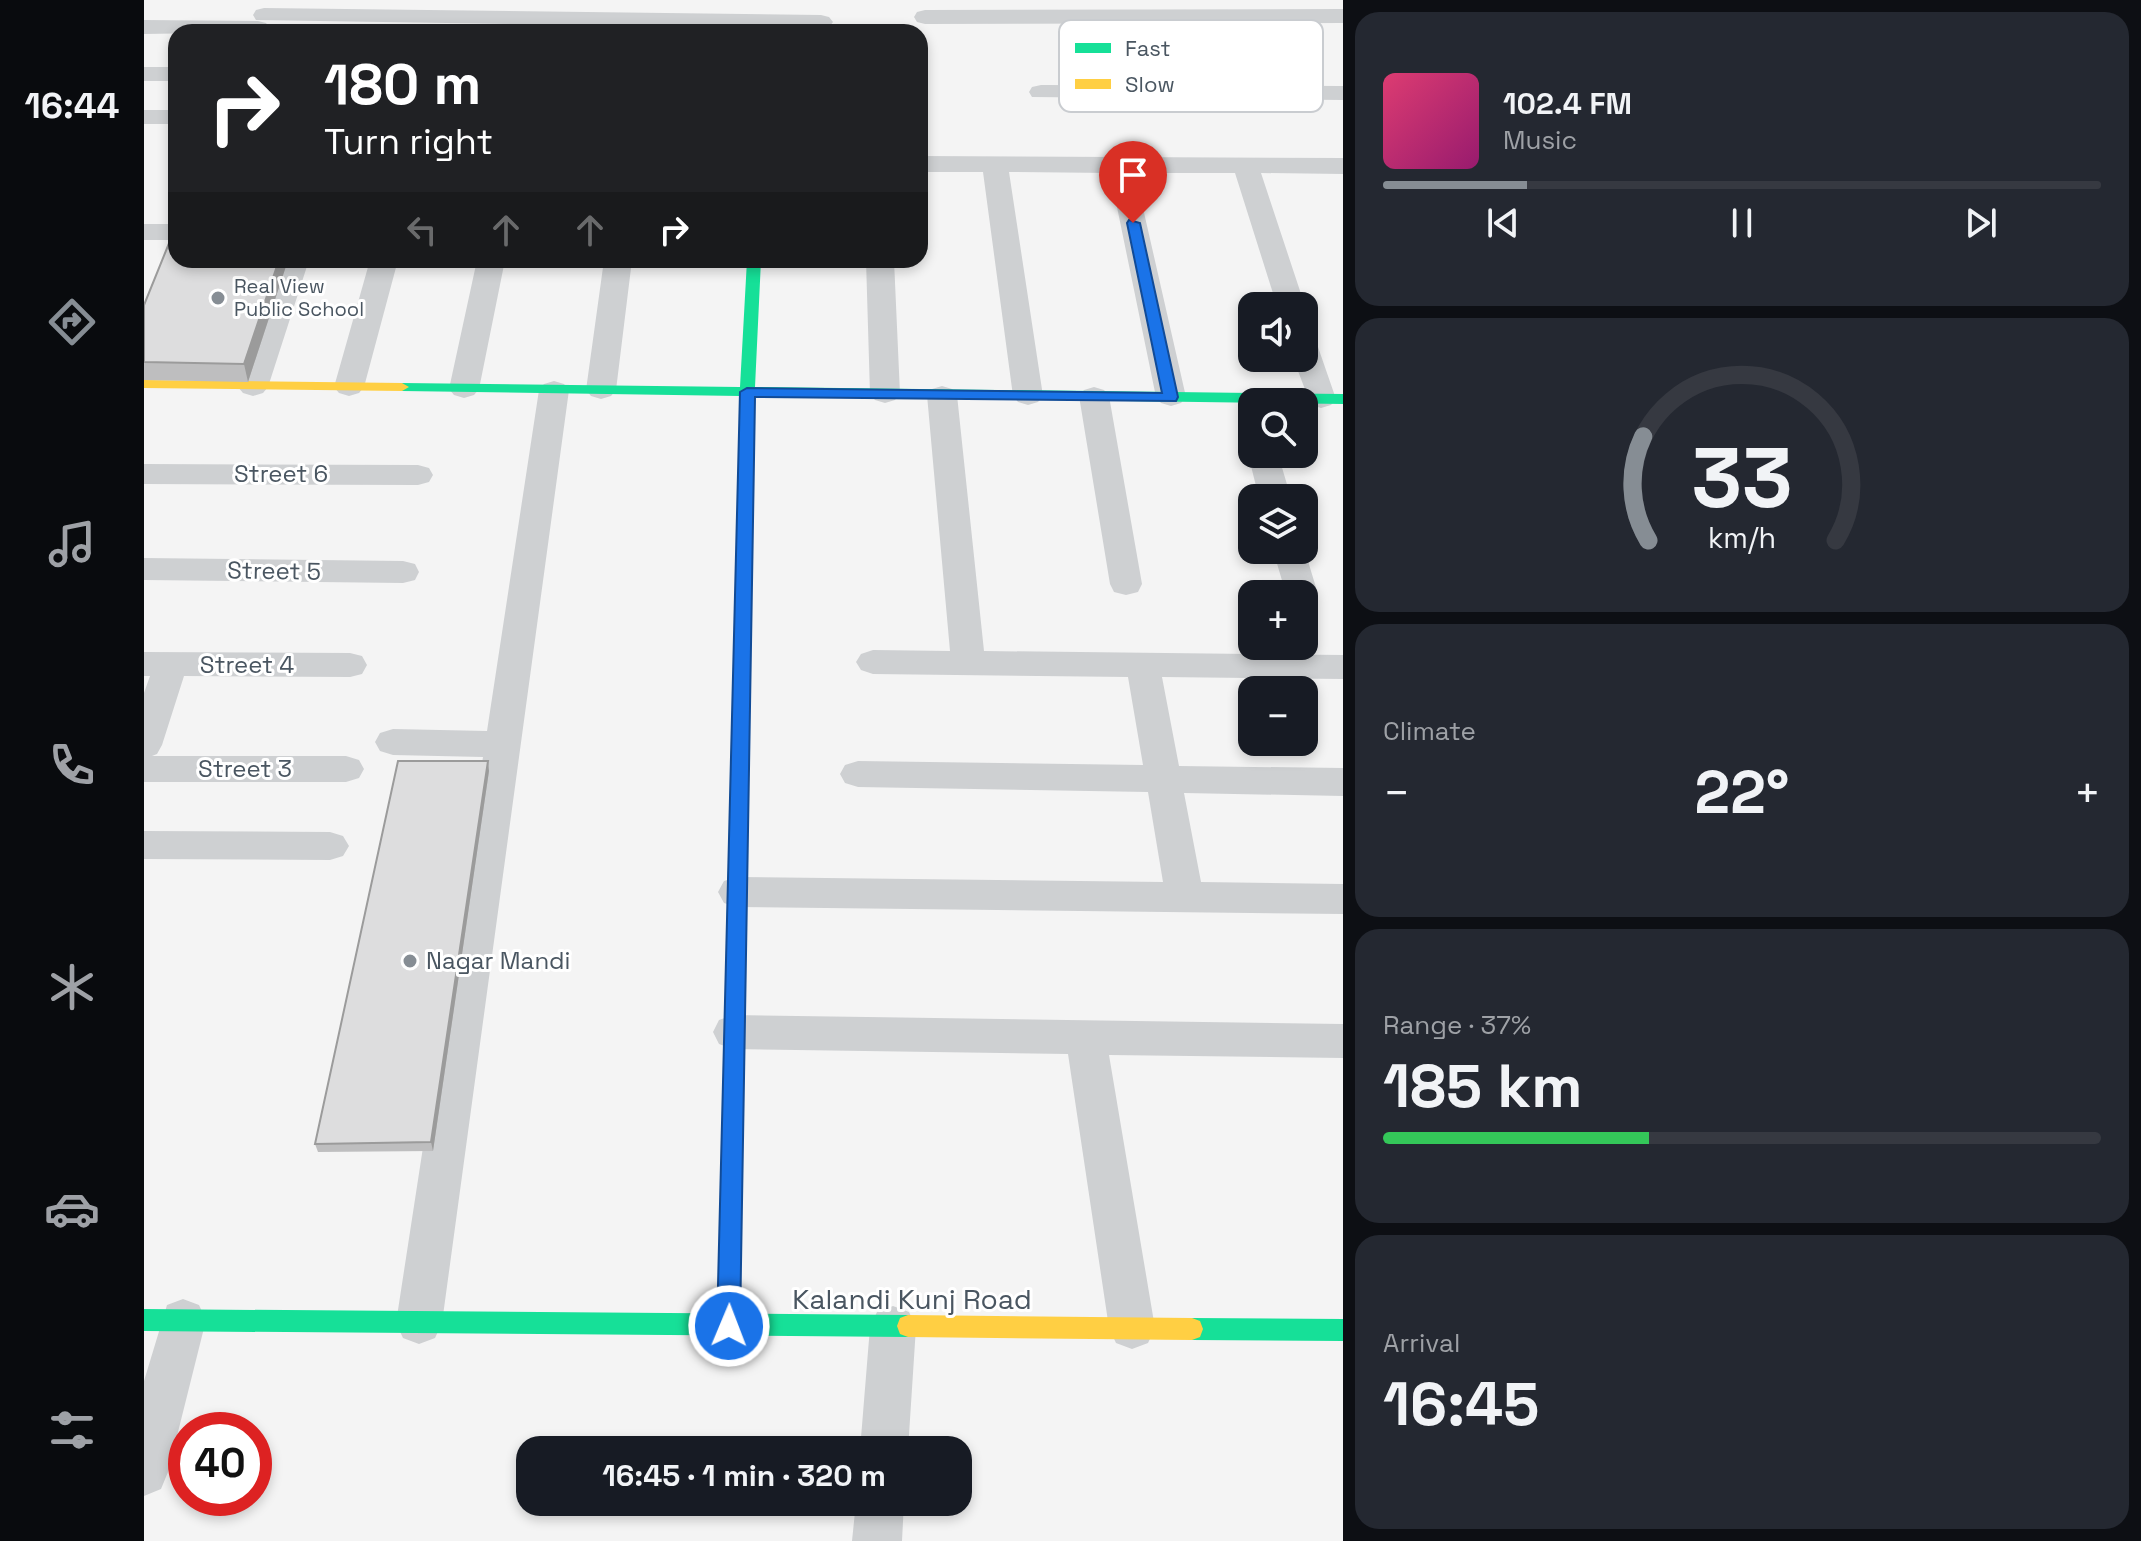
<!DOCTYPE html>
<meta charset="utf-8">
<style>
:root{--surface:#171b24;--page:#242831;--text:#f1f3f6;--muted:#9ea1a6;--line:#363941;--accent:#868d94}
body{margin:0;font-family:"Space Grotesk",sans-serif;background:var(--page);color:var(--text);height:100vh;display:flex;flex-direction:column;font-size:30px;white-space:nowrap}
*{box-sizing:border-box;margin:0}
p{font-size:26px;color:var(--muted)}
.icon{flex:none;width:44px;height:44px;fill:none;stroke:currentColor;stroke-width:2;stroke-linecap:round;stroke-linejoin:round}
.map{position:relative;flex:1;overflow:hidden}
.details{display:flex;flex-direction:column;gap:12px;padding:12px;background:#0d0f14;width:798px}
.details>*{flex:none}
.hud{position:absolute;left:24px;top:24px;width:760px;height:244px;border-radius:24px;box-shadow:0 4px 12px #0003;background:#202124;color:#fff;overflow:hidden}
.controls{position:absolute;left:1094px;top:292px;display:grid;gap:16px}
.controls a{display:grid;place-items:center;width:80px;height:80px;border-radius:16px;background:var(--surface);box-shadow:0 4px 12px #0003;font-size:40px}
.speed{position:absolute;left:24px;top:1412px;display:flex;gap:16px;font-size:40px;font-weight:700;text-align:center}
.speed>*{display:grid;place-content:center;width:104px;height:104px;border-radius:50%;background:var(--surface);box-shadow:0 4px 12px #0003;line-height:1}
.speed .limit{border:12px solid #d22;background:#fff;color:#111}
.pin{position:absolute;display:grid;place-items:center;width:68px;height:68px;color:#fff;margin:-82px -34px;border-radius:50% 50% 50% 0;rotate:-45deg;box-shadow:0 0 8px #0007}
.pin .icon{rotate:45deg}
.me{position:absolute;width:88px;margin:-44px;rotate:1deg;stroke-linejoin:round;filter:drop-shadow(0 0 6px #0008)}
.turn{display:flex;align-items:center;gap:28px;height:168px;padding:0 24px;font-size:36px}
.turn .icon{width:104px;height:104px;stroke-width:2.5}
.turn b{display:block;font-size:56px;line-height:68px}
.lanes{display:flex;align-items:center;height:76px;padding:0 24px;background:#0003;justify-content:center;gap:40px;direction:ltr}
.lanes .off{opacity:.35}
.big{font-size:60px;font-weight:700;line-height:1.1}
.details .tile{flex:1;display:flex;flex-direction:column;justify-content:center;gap:12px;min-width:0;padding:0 28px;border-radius:24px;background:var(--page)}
.details .dial{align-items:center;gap:0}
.dial svg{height:208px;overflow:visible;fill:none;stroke:var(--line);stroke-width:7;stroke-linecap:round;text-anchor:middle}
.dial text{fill:var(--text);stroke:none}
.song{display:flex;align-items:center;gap:24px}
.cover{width:96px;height:96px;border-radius:12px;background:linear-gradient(135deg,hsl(340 70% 55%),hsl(320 70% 35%))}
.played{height:8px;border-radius:4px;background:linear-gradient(90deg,var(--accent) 20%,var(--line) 20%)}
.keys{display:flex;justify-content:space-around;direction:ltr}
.heat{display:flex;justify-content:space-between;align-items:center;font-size:44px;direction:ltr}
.charge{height:12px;border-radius:6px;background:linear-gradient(90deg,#34c759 37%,var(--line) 0)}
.trip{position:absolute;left:372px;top:1436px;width:456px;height:80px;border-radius:24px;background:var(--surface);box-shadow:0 4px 12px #0003;font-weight:700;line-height:80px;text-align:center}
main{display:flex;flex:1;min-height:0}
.tab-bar{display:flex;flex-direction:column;width:144px;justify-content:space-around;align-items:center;background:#090b0e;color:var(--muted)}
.tab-bar .icon{width:56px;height:56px}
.tab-bar .selected{color:var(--accent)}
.tab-bar b{font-size:36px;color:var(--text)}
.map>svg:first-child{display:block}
</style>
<main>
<nav class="tab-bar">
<b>16:44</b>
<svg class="icon selected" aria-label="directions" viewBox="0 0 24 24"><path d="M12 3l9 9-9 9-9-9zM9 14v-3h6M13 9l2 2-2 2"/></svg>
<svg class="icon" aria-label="music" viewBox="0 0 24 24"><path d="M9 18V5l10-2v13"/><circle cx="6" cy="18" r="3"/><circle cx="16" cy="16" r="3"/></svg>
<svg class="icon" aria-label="phone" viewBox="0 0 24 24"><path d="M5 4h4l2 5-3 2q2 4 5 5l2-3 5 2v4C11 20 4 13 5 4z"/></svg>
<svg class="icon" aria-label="climate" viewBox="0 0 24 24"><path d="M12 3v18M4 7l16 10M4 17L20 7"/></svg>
<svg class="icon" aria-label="car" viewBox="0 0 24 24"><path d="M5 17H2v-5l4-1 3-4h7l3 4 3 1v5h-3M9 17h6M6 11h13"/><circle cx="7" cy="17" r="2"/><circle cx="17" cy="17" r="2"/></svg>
<svg class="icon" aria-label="filters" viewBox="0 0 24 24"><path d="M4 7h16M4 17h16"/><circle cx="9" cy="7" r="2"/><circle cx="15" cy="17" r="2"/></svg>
</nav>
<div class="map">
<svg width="1199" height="1541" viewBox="0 0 1199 1541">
<rect width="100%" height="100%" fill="#f4f4f4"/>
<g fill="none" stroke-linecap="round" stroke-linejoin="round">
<path fill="#ced0d2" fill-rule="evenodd" d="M120,8L677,15L685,17L689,22L685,27L677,29L112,20L109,15L112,10Z
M1199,9V23L781,24L773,22L770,17L773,12L781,10Z
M0,20L114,21L122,23L126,28L123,32L0,34Z
M0,67H32V81H0Z
M897,85L1199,86V100L888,97L885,92L888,87Z
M0,110H32V124H0Z
M776,156L1199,158V174L1117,173L1161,306L1160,307L1133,306L1091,173H991L1042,397L1037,403L1027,406L1017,403L1012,397L966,173L865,172L899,396L894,402L884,405L874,402L869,396L839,172H776Z
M0,224H32V240H0Z
M137,260H165L124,387L119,393L109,396L99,393L94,387Z
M226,260H254L220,387L215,393L205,396L195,393L190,387Z
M333,260H361L335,389L330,395L320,398L310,395L305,389Z
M460,260H488L472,390L467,396L457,399L447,396L442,390Z
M722,260H750L756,394L751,400L741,403L731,400L726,394Z
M1160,338L1170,341L1174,347L1192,399L1187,405L1177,408L1167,405L1149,358H1160Z
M410,381L420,384L425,390L298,1323L291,1338L275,1344L259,1338L252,1323L339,757L249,755L236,751L231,742L236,733L249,729L343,731L395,390L400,384Z
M798,386L808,389L813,395L840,651L1199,655V679L1018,677L1035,766L1199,768V796L1040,793L1057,882L1199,884V914L593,907L580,903L574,892L580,881L593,877L1019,882L1004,792L714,787L701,783L696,774L701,765L714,761L999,765L984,677L729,674L717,670L712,662L717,654L729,650L806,651L783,395L788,389Z
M950,387L960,390L965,396L998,584L994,592L982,595L970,592L966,584L935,396L940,390Z
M1108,448V454H1134L1147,498H1115L1104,454Z
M0,464L274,465L285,468L289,475L285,482L274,485L0,484Z
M1160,548L1174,594L1170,602L1160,605V594H1142L1129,550Z
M0,558L259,561L271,564L275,572L271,580L259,583L0,580Z
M0,652L206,653L218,656L223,665L218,674L206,677L40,676L18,745L13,754L8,756H202L215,760L220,769L215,778L202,782H0V693L6,676H0Z
M0,831L186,832L199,836L205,846L199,856L186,860L0,859Z
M589,1015L1199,1024V1058L965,1055L1011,1328L1004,1343L988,1349L972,1343L965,1328L924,1054L589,1049L575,1044L569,1032L575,1020Z
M39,1299L55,1305L62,1320L24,1472L17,1489L0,1496V1381L23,1305Z
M749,1306L765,1312L772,1327L764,1450H716L726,1327L733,1312Z
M712,1502H760L758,1541H708Z"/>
<path fill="#16e098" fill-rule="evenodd" d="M603,260H617L611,387L1199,394V404L610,396L602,947L599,953L592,955L585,953L582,947L596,396L258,391L251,387L258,383L596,387Z
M0,1309L764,1315L772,1318L775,1326L772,1334L764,1337L0,1331Z
M1048,1318L1199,1319V1341L1048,1340L1040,1337L1037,1329L1040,1321Z"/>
<path fill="#ffcf43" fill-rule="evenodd" d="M0,380L258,383L265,387L258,391L0,388Z
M592,939L599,941L602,947L596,1326L593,1334L585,1337L577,1334L574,1326L582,947L585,941Z
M764,1315L1048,1318L1056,1321L1059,1329L1056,1337L1048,1340L764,1337L756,1334L753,1326L756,1318Z"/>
</g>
<path fill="#bebebf" d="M144,260L104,382L0,380V305Z
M345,771L289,1151L174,1152L171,1144Z"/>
<path fill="#9b9b9b" d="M135,260H144L104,382L100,364Z
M344,761L345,771L289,1151L287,1142Z"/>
<path fill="#ddddde" stroke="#9b9b9b" stroke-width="2" d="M32,226V260H135L100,364L0,362V305Z
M254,761H344L287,1142L171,1144Z"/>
<path fill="#1a73e8" stroke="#114b97" stroke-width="2" d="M985,220L996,223L1034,397L1032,401L611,397L596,1326L593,1333L585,1337L576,1333L573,1326L596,392L603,388L1018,393L983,223Z"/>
<g fill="#868d94" stroke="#fff" stroke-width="3">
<circle cx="74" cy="298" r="8"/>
<circle cx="266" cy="961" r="8"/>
</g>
<g text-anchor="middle" stroke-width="6" stroke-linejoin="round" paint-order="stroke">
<g font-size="20" fill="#4a5661" stroke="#fff" text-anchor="start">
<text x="90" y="293">Real View<tspan x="90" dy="23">Public School</tspan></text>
</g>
<g font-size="24" fill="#4a5661" stroke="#fff">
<text x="137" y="482">Street 6</text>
<text transform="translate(130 571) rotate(1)" y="8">Street 5</text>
<text x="103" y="673">Street 4</text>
<text x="101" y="777">Street 3</text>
</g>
<g font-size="24" fill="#4a5661" stroke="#fff" text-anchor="start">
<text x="282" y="969">Nagar Mandi</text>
</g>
<g font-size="28" fill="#4a5661" stroke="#fff">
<text x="768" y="1309">Kalandi Kunj Road</text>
</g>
</g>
<rect x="915" y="20" width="264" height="92" rx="12" fill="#fff" stroke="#c9ccd0" stroke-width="2"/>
<rect x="931" y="43" width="36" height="10" fill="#16e098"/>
<rect x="931" y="79" width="36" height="10" fill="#ffcf43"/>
<g font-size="22" fill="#4a5661">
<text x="981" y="56">Fast</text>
<text x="981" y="92">Slow</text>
</g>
</svg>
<div class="controls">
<a><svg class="icon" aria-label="sound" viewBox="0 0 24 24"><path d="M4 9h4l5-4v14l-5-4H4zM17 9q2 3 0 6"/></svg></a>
<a><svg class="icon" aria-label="search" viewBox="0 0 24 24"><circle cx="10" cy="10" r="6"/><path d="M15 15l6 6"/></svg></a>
<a><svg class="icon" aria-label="layers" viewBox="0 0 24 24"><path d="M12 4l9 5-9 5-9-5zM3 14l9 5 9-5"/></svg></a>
<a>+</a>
<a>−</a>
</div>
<div class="speed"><div class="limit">40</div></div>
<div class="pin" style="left:989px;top:223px;background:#d93025"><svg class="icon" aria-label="arrive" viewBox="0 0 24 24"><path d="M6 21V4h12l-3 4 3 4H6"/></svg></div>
<svg class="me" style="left:585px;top:1326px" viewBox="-20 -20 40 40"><circle r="17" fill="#1a73e8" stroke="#fff" stroke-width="3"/><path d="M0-11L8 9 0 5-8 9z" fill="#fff"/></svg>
<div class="trip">16:45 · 1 min · 320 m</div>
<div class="hud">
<div class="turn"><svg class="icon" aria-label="right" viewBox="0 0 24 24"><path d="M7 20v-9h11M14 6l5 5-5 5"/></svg><div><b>180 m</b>Turn right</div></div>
<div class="lanes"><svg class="icon off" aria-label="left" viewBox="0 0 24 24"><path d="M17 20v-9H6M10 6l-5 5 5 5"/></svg><svg class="icon off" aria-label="ahead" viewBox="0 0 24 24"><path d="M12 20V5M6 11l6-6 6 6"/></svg><svg class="icon off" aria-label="ahead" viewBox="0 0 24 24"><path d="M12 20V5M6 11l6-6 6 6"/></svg><svg class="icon" aria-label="right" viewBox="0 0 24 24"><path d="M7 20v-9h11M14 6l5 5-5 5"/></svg></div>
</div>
</div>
<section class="details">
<div class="tile">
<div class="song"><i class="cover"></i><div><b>102.4 FM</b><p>Music</p></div></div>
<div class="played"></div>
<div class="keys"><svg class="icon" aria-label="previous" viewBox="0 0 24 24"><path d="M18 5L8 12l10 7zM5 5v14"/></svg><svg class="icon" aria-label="pause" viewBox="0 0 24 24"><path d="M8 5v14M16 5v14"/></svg><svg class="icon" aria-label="next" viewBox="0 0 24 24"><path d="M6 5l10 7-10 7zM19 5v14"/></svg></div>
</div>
<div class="tile dial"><svg viewBox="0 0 100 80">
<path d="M14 69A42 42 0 1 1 86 69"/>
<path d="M14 69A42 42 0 0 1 12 29" stroke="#868d94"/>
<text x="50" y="56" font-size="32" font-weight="700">33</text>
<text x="50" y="72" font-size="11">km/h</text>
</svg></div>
<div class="tile"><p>Climate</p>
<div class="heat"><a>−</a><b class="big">22°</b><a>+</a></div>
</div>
<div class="tile"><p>Range · 37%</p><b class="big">185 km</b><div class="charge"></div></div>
<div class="tile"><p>Arrival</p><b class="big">16:45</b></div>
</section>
</main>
